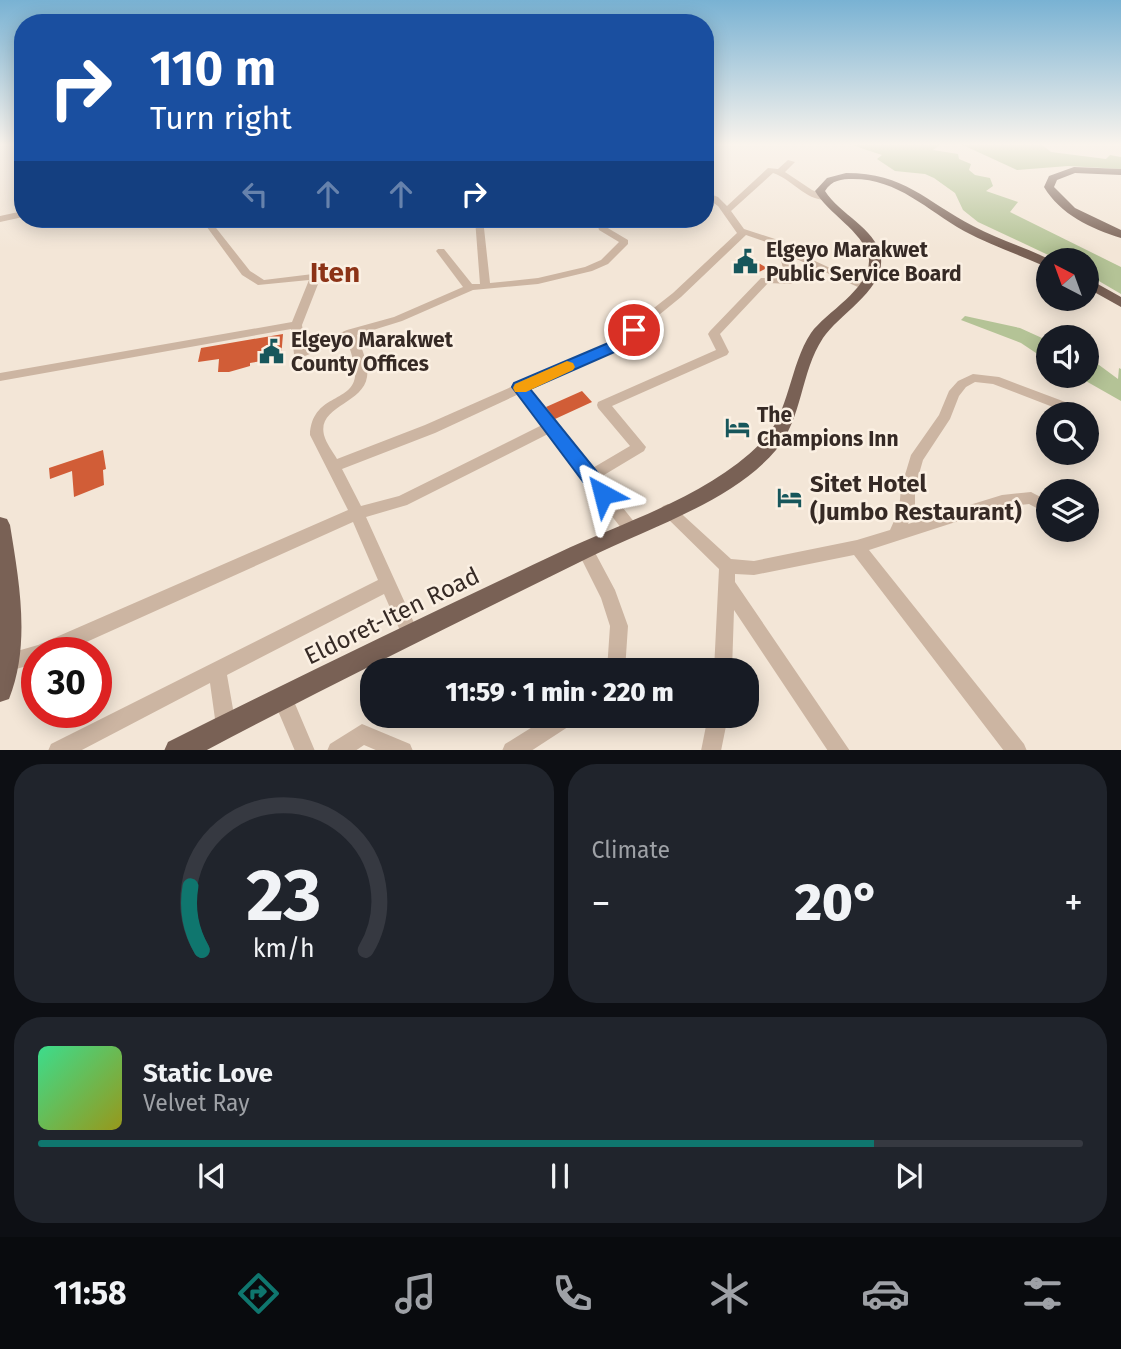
<!DOCTYPE html>
<meta charset="utf-8">
<style>
:root{--surface:#171b24;--page:#20242c;--text:#f1f3f6;--muted:#9ea1a6;--line:#363941;--accent:#0f766e}
body{margin:0;font-family:"Fira Sans",sans-serif;background:var(--page);color:var(--text);height:100vh;display:flex;flex-direction:column;font-size:26px;white-space:nowrap}
*{box-sizing:border-box;margin:0}
p{font-size:23px;color:var(--muted)}
.icon{flex:none;width:38px;height:38px;fill:none;stroke:currentColor;stroke-width:2;stroke-linecap:round;stroke-linejoin:round}
.map{position:relative;height:750px;overflow:hidden}
.sheet{display:flex;flex-direction:column;gap:14px;padding:14px;background:#0d0f14;flex:1}
.sheet>*{flex:none}
.top-card{position:absolute;left:14px;top:14px;width:700px;height:214px;border-radius:28px;box-shadow:0 4px 18px #0003;background:#1a4fa0;color:#fff;overflow:hidden}
.needle{width:46px;rotate:319deg}
.tools{position:absolute;left:1036px;top:248px;display:grid;gap:14px}
.tools a{display:grid;place-items:center;width:63px;height:63px;border-radius:50%;background:var(--surface);box-shadow:0 4px 18px #0003;font-size:35px}
.speed{position:absolute;left:21px;top:637px;display:flex;gap:14px;font-size:35px;font-weight:700;text-align:center}
.speed>*{display:grid;place-content:center;width:91px;height:91px;border-radius:50%;background:var(--surface);box-shadow:0 4px 18px #0003;line-height:1}
.speed .limit{border:10px solid #d22;background:#fff;color:#111}
.pin{position:absolute;display:grid;place-items:center;width:60px;height:60px;color:#fff;margin:-30px;border:4px solid #fff;border-radius:50%;box-shadow:0 2px 7px #0007}
.me{position:absolute;width:77px;margin:-38px;rotate:322deg;stroke-linejoin:round;filter:drop-shadow(0 0 5px #0008)}
.turn{display:flex;align-items:center;gap:24px;height:147px;padding:0 21px;font-size:32px}
.turn .icon{width:91px;height:91px;stroke-width:2.5}
.turn b{display:block;font-size:49px;line-height:60px}
.lanes{display:flex;align-items:center;height:66px;padding:0 21px;background:#0003;justify-content:center;gap:35px;direction:ltr}
.lanes .off{opacity:.35}
.big{font-size:52px;font-weight:800;line-height:1.1}
.sheet .widget{flex:1;display:flex;flex-direction:column;justify-content:center;gap:10px;min-width:0;padding:0 24px;border-radius:28px;background:var(--page)}
.sheet .dial{align-items:center;gap:0}
.dial svg{height:182px;overflow:visible;fill:none;stroke:var(--line);stroke-width:7;stroke-linecap:round;text-anchor:middle}
.dial text{fill:var(--text);stroke:none}
.song{display:flex;align-items:center;gap:21px}
.cover{width:84px;height:84px;border-radius:10px;background:linear-gradient(135deg,hsl(150 70% 55%),hsl(60 70% 35%))}
.played{height:7px;border-radius:4px;background:linear-gradient(90deg,var(--accent) 80%,var(--line) 80%)}
.keys{display:flex;justify-content:space-around;direction:ltr}
.heat{display:flex;justify-content:space-between;align-items:center;font-size:38px;direction:ltr}
.sheet .tiles{flex:1;display:grid;gap:14px;grid-template-columns:1fr 1fr}
.widget:last-child{grid-column:span 2}
.trip{position:absolute;left:360px;top:658px;width:399px;height:70px;border-radius:28px;background:var(--surface);box-shadow:0 4px 18px #0003;font-weight:800;line-height:70px;text-align:center}
.tab-bar{display:flex;height:112px;justify-content:space-around;align-items:center;background:#090b0e;color:var(--muted)}
.tab-bar .icon{width:49px;height:49px}
.tab-bar .current{color:var(--accent)}
.tab-bar b{font-size:32px;color:var(--text)}
.map>svg:first-child{display:block}
</style>
<div class="map">
<svg width="1121" height="751" viewBox="0 0 1121 751">
<rect width="100%" height="100%" fill="#f3e6d7"/>
<path fill="#b4c396" d="M849,144H941L933,150L958,154L959,159L971,164L969,170L975,175L990,178L993,186L986,191L1018,202L1010,212L1121,267V294L1087,274V261H1061L978,222L963,210L955,193L934,178L925,174L895,171L877,159L882,155Z
M955,144H1041L1051,152L1106,159L1110,155L1121,157V169L1068,166L1017,170L965,146Z
M965,316L1020,328L1042,338L1048,335L1054,338H1048V361L1021,343L961,320Z
M1087,360L1095,362L1118,379L1119,368L1121,369V401L1077,376H1087Z"/>
<path fill="#d15d37" d="M745,255L767,268L757,273L735,260Z
M283,334L281,358L250,363V366L229,372H218L219,359L198,362L201,348Z
M582,391L592,402L555,419L546,407Z
M103,450L106,469L103,470L104,485L74,497L72,471L50,479L49,468Z"/>
<g fill="none" stroke-linecap="round" stroke-linejoin="round">
<path fill="#ccb5a2" fill-rule="evenodd" d="M788,160L795,162L785,172L812,190L826,196V200C805,200 792,179 773,173L731,211L744,229L775,239L787,248L869,286L864,289L860,288L790,256L796,281L791,284L768,283L720,334L729,352L727,355L612,406L646,447L644,451L599,478L635,523L638,528L635,533L630,535L625,533L548,434L407,505L366,517L420,636L417,642L411,645L405,642L384,594L227,675L236,726L233,733L226,736L219,733L216,726L210,683L80,751H48L51,744L378,580L353,522L62,653H37V663L6,672L0,670V656L38,645L348,510L310,435C312,394 351,403 355,377C356,364 350,351 347,339L300,358L294,354L291,329L0,381V373L292,322L309,280L258,285L242,275L201,219H209L250,271L264,280L313,274L320,279L302,325L305,348L347,330L394,317L463,287L436,251L438,249H444L472,284H480L475,219H483L490,283L538,278L585,267L601,260L619,242L599,230L596,219H604L606,227L628,240V244L608,264L592,271L538,284L473,290L402,321L357,335C361,348 369,363 367,377C363,404 317,406 324,435C326,443 333,452 337,459L425,425L608,344L673,293L737,233L718,206L705,197V192L718,197L727,206L768,168L778,169ZM746,235L769,243L779,251L785,278H761L710,331L708,334L716,350L598,402L597,405L598,408L630,446L591,469L529,390L616,350L681,297ZM519,394L542,425L399,496L361,506L342,469L435,433Z
M23,211V217L0,222V216Z
M973,374L999,377L1076,406L1077,409L1076,412L1071,414L993,384L975,382L966,387L959,396L950,419L923,460L915,488V510L908,524L1002,495L1031,492L1048,501V514L1029,504L1002,507L869,550L1024,744L1027,751H1004L854,555L754,575L735,574V582L850,751H828L734,610L732,670H714L719,569L663,514L660,510L663,506L668,504L673,506L731,559L754,561L857,540L890,530L899,510L901,488L911,455L939,415L949,391L958,381Z
M585,543L591,545L615,590L628,626L625,670H607L610,626L601,598L577,550L579,545Z
M283,689L290,692L315,751H295L273,699L276,692Z
M550,716H577L574,723L531,751H502L505,744Z
M708,716H728L721,751H701Z
M362,724L410,744L413,751H378L364,745L355,751H327L330,744Z"/>
<path fill="#796155" fill-rule="evenodd" d="M1074,167L1121,169V175L1075,173L1057,180L1054,187L1075,208L1121,230V238C1091,229 1060,214 1044,187L1049,176Z
M846,173C905,173 925,201 973,226C999,240 1027,248 1053,261H1048V267L1044,266C1017,254 990,245 964,231C927,210 898,179 853,179C841,179 832,180 825,191C840,215 878,229 881,259C884,290 838,315 823,338C800,373 803,418 776,450C732,502 648,528 588,558C460,621 332,684 205,751H164L168,742C297,677 427,615 558,553C625,521 707,497 761,443C790,414 789,366 811,333C826,312 870,289 869,260C867,234 828,214 815,191L827,178Z
M1087,278L1121,297V307L1087,288Z
M0,517L7,519L10,525C19,581 31,644 9,699L0,702Z"/>
</g>
<linearGradient id="sky" x2="0" y2="1"><stop stop-color="#79b2d3"/><stop offset="0.58" stop-color="#faf4ed"/><stop offset="1" stop-color="#faf4ed" stop-opacity="0"/></linearGradient>
<rect width="1121" height="249" fill="url(#sky)"/>
<path fill="#1a73e8" stroke="#114b97" stroke-width="2" d="M634,325L641,330L617,351L530,389L610,488L613,494L610,499L603,502L596,499L512,387L514,383L606,344Z"/>
<path fill="#f59e0b" d="M567,361L573,363L575,367L573,370L526,392H515L513,388L515,384Z"/>
<defs>
<symbol id="civic-bare" viewBox="-9 -9 18 18"><path d="M-.6-6.5H3V-4.5H.6V-3L4-1V1h2V6H-6V1h2V-1L-.6-3ZM-1.2 2.5V6h2.4V2.5Z" fill="#17565b" stroke="#fbf0e3" stroke-width="2.5" paint-order="stroke"/></symbol>
<symbol id="hotel-bare" viewBox="-9 -9 18 18"><path d="M-6-4.5h1.5V1H6V5H4.5V3h-9V5H-6ZM-4 0a1.8 1.8 0 1 1 3.6 0ZM.5 0V-2.5h3Q6-2.5 6 0Z" fill="#17565b" stroke="#fbf0e3" stroke-width="2.5" paint-order="stroke"/></symbol>
</defs>
<g fill-rule="evenodd">
<use href="#civic-bare" x="728" y="244" width="35" height="35"/>
<use href="#civic-bare" x="254" y="334" width="35" height="35"/>
<use href="#hotel-bare" x="720" y="410" width="35" height="35"/>
<use href="#hotel-bare" x="772" y="480" width="35" height="35"/>
</g>
<g text-anchor="middle" stroke-width="5" stroke-linejoin="round" paint-order="stroke">
<g font-size="21" font-weight="bold" fill="#362a25" stroke="#fbf0e3" text-anchor="start">
<text x="766" y="257">Elgeyo Marakwet<tspan x="766" dy="24">Public Service Board</tspan></text>
<text x="291" y="347">Elgeyo Marakwet<tspan x="291" dy="24">County Offices</tspan></text>
<text x="757" y="422">The<tspan x="757" dy="24">Champions Inn</tspan></text>
</g>
<g font-size="24" font-weight="bold" fill="#362a25" stroke="#fbf0e3" text-anchor="start">
<text x="810" y="492">Sitet Hotel<tspan x="810" dy="28">(Jumbo Restaurant)</tspan></text>
</g>
<g font-size="24" fill="#362a25" stroke="#fbf0e3">
<text transform="translate(392 616) rotate(-26)" y="8">Eldoret-Iten Road</text>
</g>
<g font-size="28" font-weight="bold" fill="#8c3317" stroke="#fbf0e3">
<text x="335" y="282">Iten</text>
</g>
</g>
</svg>
<div class="tools">
<a><svg class="needle" viewBox="-14 -14 28 28"><path d="M0-13l5 13h-10z" fill="#e53935"/><path d="M0 13l5-13h-10z" fill="#9ea1a6"/></svg></a>
<a><svg class="icon" aria-label="sound" viewBox="0 0 24 24"><path d="M4 9h4l5-4v14l-5-4H4zM17 9q2 3 0 6"/></svg></a>
<a><svg class="icon" aria-label="search" viewBox="0 0 24 24"><circle cx="10" cy="10" r="6"/><path d="M15 15l6 6"/></svg></a>
<a><svg class="icon" aria-label="layers" viewBox="0 0 24 24"><path d="M12 4l9 5-9 5-9-5zM3 14l9 5 9-5"/></svg></a>
</div>
<div class="speed"><div class="limit">30</div></div>
<div class="pin" style="left:634px;top:330px;background:#d93025"><svg class="icon" aria-label="arrive" viewBox="0 0 24 24"><path d="M6 21V4h12l-3 4 3 4H6"/></svg></div>
<svg class="me" style="left:603px;top:494px" viewBox="-20 -20 40 40"><path d="M0-17L14 15 0 8-14 15z" fill="#1a73e8" stroke="#fff" stroke-width="4"/></svg>
<div class="trip">11:59 · 1 min · 220 m</div>
<div class="top-card">
<div class="turn"><svg class="icon" aria-label="right" viewBox="0 0 24 24"><path d="M7 20v-9h11M14 6l5 5-5 5"/></svg><div><b>110 m</b>Turn right</div></div>
<div class="lanes"><svg class="icon off" aria-label="left" viewBox="0 0 24 24"><path d="M17 20v-9H6M10 6l-5 5 5 5"/></svg><svg class="icon off" aria-label="ahead" viewBox="0 0 24 24"><path d="M12 20V5M6 11l6-6 6 6"/></svg><svg class="icon off" aria-label="ahead" viewBox="0 0 24 24"><path d="M12 20V5M6 11l6-6 6 6"/></svg><svg class="icon" aria-label="right" viewBox="0 0 24 24"><path d="M7 20v-9h11M14 6l5 5-5 5"/></svg></div>
</div>
</div>
<section class="sheet">
<div class="tiles">
<div class="widget dial"><svg viewBox="0 0 100 80">
<path d="M14 69A42 42 0 1 1 86 69"/>
<path d="M14 69A42 42 0 0 1 9 41" stroke="#0f766e"/>
<text x="50" y="56" font-size="32" font-weight="700">23</text>
<text x="50" y="72" font-size="11">km/h</text>
</svg></div>
<div class="widget"><p>Climate</p>
<div class="heat"><a>−</a><b class="big">20°</b><a>+</a></div>
</div>
<div class="widget">
<div class="song"><i class="cover"></i><div><b>Static Love</b><p>Velvet Ray</p></div></div>
<div class="played"></div>
<div class="keys"><svg class="icon" aria-label="previous" viewBox="0 0 24 24"><path d="M18 5L8 12l10 7zM5 5v14"/></svg><svg class="icon" aria-label="pause" viewBox="0 0 24 24"><path d="M8 5v14M16 5v14"/></svg><svg class="icon" aria-label="next" viewBox="0 0 24 24"><path d="M6 5l10 7-10 7zM19 5v14"/></svg></div>
</div>
</div>
</section>
<nav class="tab-bar">
<b>11:58</b>
<svg class="icon current" aria-label="directions" viewBox="0 0 24 24"><path d="M12 3l9 9-9 9-9-9zM9 14v-3h6M13 9l2 2-2 2"/></svg>
<svg class="icon" aria-label="music" viewBox="0 0 24 24"><path d="M9 18V5l10-2v13"/><circle cx="6" cy="18" r="3"/><circle cx="16" cy="16" r="3"/></svg>
<svg class="icon" aria-label="phone" viewBox="0 0 24 24"><path d="M5 4h4l2 5-3 2q2 4 5 5l2-3 5 2v4C11 20 4 13 5 4z"/></svg>
<svg class="icon" aria-label="climate" viewBox="0 0 24 24"><path d="M12 3v18M4 7l16 10M4 17L20 7"/></svg>
<svg class="icon" aria-label="car" viewBox="0 0 24 24"><path d="M5 17H2v-5l4-1 3-4h7l3 4 3 1v5h-3M9 17h6M6 11h13"/><circle cx="7" cy="17" r="2"/><circle cx="17" cy="17" r="2"/></svg>
<svg class="icon" aria-label="filters" viewBox="0 0 24 24"><path d="M4 7h16M4 17h16"/><circle cx="9" cy="7" r="2"/><circle cx="15" cy="17" r="2"/></svg>
</nav>
